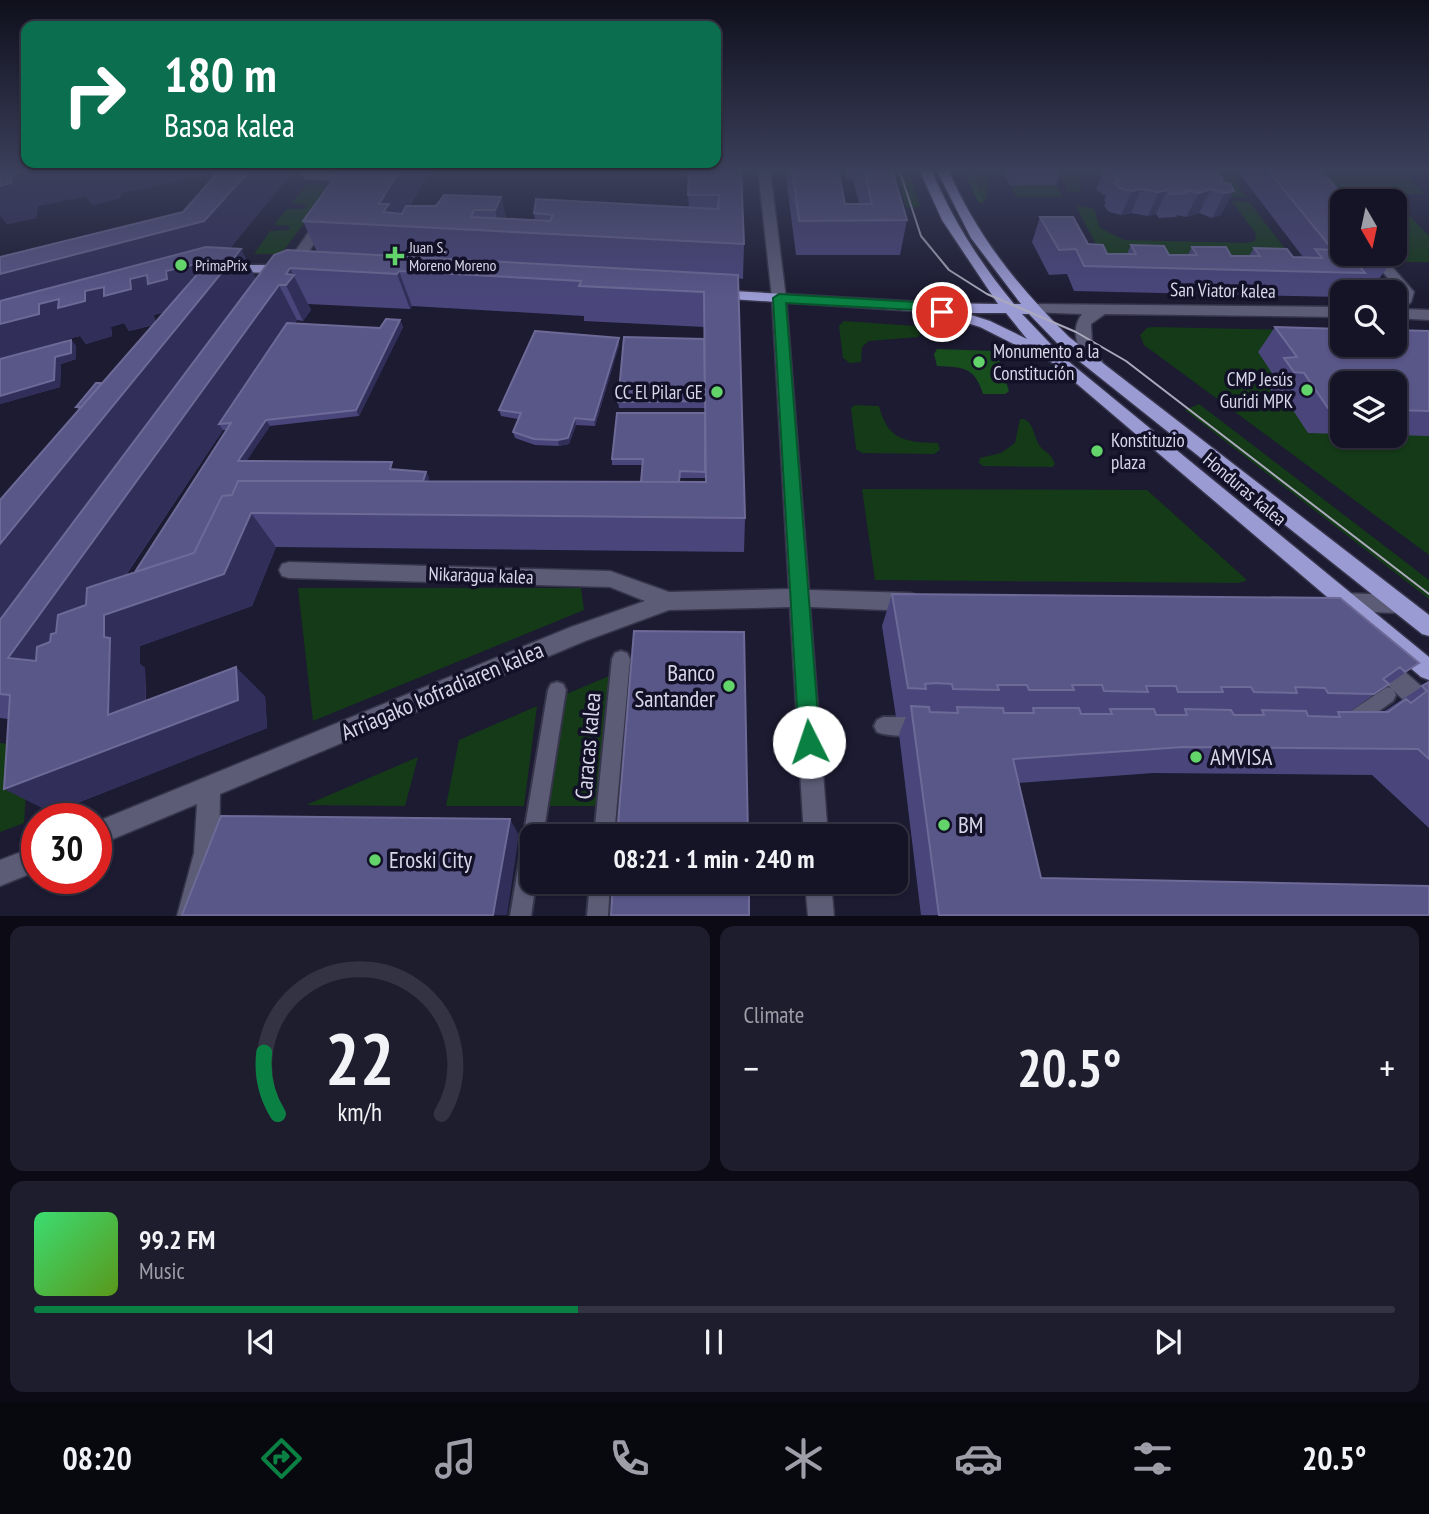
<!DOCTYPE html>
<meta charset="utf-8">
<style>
:root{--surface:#151426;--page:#1e1d2e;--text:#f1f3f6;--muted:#9d9ea7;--line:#343343;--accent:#0b8043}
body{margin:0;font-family:"PT Sans Narrow",sans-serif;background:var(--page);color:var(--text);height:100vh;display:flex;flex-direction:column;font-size:26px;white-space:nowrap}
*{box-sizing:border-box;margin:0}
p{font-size:23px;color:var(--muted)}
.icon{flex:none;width:38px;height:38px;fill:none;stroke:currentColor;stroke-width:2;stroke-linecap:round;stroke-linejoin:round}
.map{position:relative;height:916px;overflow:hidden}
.panel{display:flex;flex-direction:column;gap:10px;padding:10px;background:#0c0b15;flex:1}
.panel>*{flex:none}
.top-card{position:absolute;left:21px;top:21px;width:700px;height:147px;border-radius:14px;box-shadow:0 2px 5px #0004,0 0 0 2px var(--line);background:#0b6e4f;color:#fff;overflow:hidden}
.needle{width:46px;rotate:171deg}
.controls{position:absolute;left:1330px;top:189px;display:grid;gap:14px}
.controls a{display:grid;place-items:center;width:77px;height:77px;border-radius:14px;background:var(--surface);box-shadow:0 2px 5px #0004,0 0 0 2px var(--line);font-size:35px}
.speed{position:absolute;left:21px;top:803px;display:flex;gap:14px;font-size:35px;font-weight:700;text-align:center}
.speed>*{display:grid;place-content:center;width:91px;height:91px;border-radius:50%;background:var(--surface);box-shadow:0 2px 5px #0004,0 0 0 2px var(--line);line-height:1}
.speed .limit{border:10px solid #d22;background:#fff;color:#111}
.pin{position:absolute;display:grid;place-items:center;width:60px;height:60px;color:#fff;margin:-30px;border:4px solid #fff;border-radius:50%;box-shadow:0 2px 7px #0007}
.me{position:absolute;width:77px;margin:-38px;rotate:356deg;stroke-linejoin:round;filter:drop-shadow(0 0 5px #0008)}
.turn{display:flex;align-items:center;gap:24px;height:147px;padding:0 28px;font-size:32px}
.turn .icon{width:91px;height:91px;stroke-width:2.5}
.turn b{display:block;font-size:49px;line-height:60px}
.big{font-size:52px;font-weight:600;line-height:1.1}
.panel .card{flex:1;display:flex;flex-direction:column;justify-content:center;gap:10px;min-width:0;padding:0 24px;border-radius:14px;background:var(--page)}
.panel .dial{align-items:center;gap:0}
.dial svg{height:182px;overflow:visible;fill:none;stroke:var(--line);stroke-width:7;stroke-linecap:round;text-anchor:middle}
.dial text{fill:var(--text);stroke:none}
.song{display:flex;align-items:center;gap:21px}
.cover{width:84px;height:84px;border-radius:10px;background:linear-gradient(135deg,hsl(140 70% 55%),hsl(90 70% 35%))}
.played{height:7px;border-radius:4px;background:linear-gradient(90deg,var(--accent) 40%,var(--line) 40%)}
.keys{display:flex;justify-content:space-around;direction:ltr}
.heat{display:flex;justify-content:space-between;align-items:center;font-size:38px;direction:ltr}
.panel .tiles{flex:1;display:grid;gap:10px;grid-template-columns:1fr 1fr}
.card:last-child{grid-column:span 2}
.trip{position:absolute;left:520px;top:824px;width:388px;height:70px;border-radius:14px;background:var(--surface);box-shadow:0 2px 5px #0004,0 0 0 2px var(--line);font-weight:600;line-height:70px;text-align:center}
.tabs{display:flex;height:112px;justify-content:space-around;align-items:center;background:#08080f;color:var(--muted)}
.tabs .icon{width:49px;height:49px}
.tabs .selected{color:var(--accent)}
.tabs b{font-size:32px;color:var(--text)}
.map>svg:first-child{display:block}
</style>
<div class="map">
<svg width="1429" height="916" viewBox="0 0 1429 916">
<rect width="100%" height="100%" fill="#1c1b32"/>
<path fill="#143a17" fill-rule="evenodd" d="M895,169H909L920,207H906Z
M957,169H983C990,181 991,192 983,203H979L966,178Z
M1048,169H1236L1242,178L1234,179L1247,198L1229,197L1199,178L1086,176L1077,182L1083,192L1068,191L1060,175H1051Z
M1322,170L1402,172L1425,194L1342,193Z
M307,184L332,186L281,254H254L270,231L288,230L290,226L274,225L287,209H304L307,205L292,203Z
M1010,185H1056L1063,197H1016Z
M1231,200L1249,202L1303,272L1109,269L1076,206L1094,209L1100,228L1124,240L1246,243L1255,241L1256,234Z
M1395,211H1405L1429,236V262H1406L1395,249Z
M844,321L915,326L920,334L918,337L869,341L862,347L861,362L850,363L843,358L839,326Z
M1153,327L1342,331V345H1395L1429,333V555L1144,345L1140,335L1147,328ZM1342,383H1395V436H1342Z
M1199,404L1429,580V599L1185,410Z
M855,405L879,406C888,441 905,442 938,443L940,450L934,454L862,453L856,449L851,408Z
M1020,419H1024C1034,424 1033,433 1038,443C1043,453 1049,449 1055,464L1053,467L983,466L979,463L980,458L1001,453L1015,443Z
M862,489L1147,490L1247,580L1239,583L875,580Z
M298,588H581L584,610L313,721Z
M614,674L601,806H549L564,695Z
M537,706L524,806H446L459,740Z
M0,743L29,746L24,823L0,832Z
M418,757L405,806L306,805Z"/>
<path fill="#184d1d" d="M937,349L996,351L1009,391L1005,394H983C975,367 963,367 937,366L934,354Z"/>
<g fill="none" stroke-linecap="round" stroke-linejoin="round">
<path stroke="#184d1d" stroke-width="4.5" d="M966,169L980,200"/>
<defs>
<path id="pedestrian" d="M621,651L627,653L630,659L614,836H594L612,659L615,653Z
M557,682L563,684L566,690L543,836H532V882H536L531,916H510L548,690L551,684Z
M1387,687L1393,689L1396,695L1393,701L1354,729L1348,732L1342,729L1339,723L1342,717Z
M883,717H921L927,720L930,726L927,732C914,737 890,737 877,732L874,726L877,720Z
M590,882H610L608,916H587Z"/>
<path id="minor" d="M300,169L355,174L361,178L355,182L308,179L304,178Z
M758,169H770L786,298L809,590L911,593L918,596L921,602L918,608L911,611L810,607L828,836H804L790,607L669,610L585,641L220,794L219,853L203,916H177L194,853L197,804L96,846V822L571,627L645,601L610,587L289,578L282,576L279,570L282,564L289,562L610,571L669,592L789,589L772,298Z
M324,216L330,220L295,272H285V266L319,217Z
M1367,254H1381L1414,292L1411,302L1404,309L1429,310V320L1395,318V301L1400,292Z
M1034,304L1342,307V317L1105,314L1091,324L1092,342L1104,365L1096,370L1090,369C1080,352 1068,332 1082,314L1029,312L1027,309L1029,306Z
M1338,593L1400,595L1407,598L1410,604L1407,610L1400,613L1338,611L1331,608L1328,602L1331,596Z
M1380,654L1388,657L1429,693V719L1421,716L1372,671L1369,664L1372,657Z
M37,846V871L0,886V860Z
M805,882H831L834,916H808Z"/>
<path id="primary" d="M919,169H931C952,219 980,263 1014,304H1021L971,238L936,169H948C976,235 1019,288 1069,337L1429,615V636L1422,634L1059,345L1029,314H1022L1063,357L1429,657V680L1421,677L1043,355H1035L980,327L948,317L946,313L716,298L709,294L716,290L938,303L998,304L942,220ZM965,313H1006L1027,339L990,321Z
M227,265H286L293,269L286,273L222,272L220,269Z"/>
</defs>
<use href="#pedestrian" stroke="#36354b" stroke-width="4"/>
<use href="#minor" stroke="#36354b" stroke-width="3"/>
<use href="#primary" stroke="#36354b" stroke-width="3"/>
<use href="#pedestrian" fill="#5c5c77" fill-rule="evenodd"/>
<use href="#minor" fill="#5c5c77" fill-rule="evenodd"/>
<use href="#primary" fill="#9b9bd3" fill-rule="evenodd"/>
<path stroke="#aaaabc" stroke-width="2" d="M899,169L921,236L949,270L987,294L1076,332L1126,361L1429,594"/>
</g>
<path fill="#4a467c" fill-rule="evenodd" d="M0,169H290L291,174L230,248L256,279L317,252L303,221L341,169H430V171L410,206H436L501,197L506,219L535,220L534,213L689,207L688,195L741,169L744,244L743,279L738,278L745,518L744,552L276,547L252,606L140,646V664L145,668L146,701L265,696L267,728L52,813L8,719L0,718V500L79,410L76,407L102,383L153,325L129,331L124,323L111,327L112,336L86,344L80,336L67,339V341L71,340L76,346V359L61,364L60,387L0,404L183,212L219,172L121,193V198L92,205L86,196L38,206L36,218L7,224ZM308,304L410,309L412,306L584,316V321L705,327V367L618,402L619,408H705V413L612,459V465H642L641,482L427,481L429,478L426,472L246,461L270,426L359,416L403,327L400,320L380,328L294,324L297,320L303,321L311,310ZM164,312L155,323L154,315ZM223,430H227L135,572L126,575ZM680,478H705L706,482H680Z
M785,169H838L845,204H859L853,179H847L845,169H892L907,220L900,255H796Z
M1002,169H1061L1056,185H1010Z
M1104,169H1217L1221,173L1219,176L1221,181L1230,184L1221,215L1212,218L1199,213L1186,217L1177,215L1176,217L1159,218L1156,214L1148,216L1131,213L1121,215L1109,212L1104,206L1106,202L1104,201L1106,196L1096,190Z
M1236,169H1319L1397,255L1378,280L1360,279L1350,292H1342V297L1074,291L1067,274L1049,275L1032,242L1040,217L1088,244L1107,254H1127L1131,245L1169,255H1188L1192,247L1231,256H1249L1254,248L1293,257H1303Z
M1275,327L1429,331V436L1395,435V383H1342V434L1308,433L1285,398L1275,397L1266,382L1272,373L1258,352Z
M619,338V345L595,426L576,425L569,444L559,446L535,445L515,438L513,432L518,419L501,416L499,410Z
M892,594L1419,663L1349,712H1383L1429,682V828L1372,775L1153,773L1018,783L1041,878L1429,915H921L899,734L906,717H896L882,626Z"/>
<path fill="#312e5a" d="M0,169H231L121,193V198L92,205L86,196L38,206L36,218L7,224L0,216Z
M251,169H290L291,174L224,256L241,249L259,284L0,628V544L166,311L154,315L155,324L129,331L124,323L111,327L112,336L86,344L80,336L67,339L68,349L0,368V274L204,221Z
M400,169H430V171L398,226L386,225L379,204Z
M1221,173L1213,189H1211L1199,213L1186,217L1199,193L1216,174Z
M1141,189L1131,213L1121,215L1132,191Z
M1167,190L1156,214L1148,216L1159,192Z
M1234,191L1221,215L1212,218L1225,193Z
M501,197L509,231H500L495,210Z
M290,268L311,310L303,321L286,285V274Z
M399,271L412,306L410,309L397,274Z
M279,285L297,320L228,423L219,424L223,430L50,687L8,658Z
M400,320L403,327L359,416L356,410Z
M619,338V345L595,426L594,420Z
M71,340L76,346V359L61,364L60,387L0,404V396L55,357Z
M575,418L576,425L569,444L559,446L558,440Z
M266,420L270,426L242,468L238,461Z
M426,472L429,478L416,515L414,509Z
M251,513L276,547L252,606L140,646V664L145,668L146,735L236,667L265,696L267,728L52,813L4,789L108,715L104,637V615Z
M510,819L519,835L507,915H493Z"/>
<path fill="#595688" stroke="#6d6a97" stroke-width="2" fill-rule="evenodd" d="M0,169H27L14,172L11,183L0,186Z
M221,169H251L204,221L0,274V257L183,212Z
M341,169H400L379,204H389L383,212L402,214L406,206H436L444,195L501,197L495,210H474L471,217L550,221L553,215L534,213L536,199L718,209L719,195H688L689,169H741L744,244L303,221Z
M792,169H838L845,204H872L864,169H892L907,220L799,221Z
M1111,169H1217L1221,173L1216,174L1222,177L1221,181L1230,184L1234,191L1225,193L1211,189L1199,193L1185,190L1187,193L1170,194L1167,190L1159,192L1141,189L1132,191L1119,188L1114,182L1119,180L1114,177L1116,173Z
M1267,169H1319L1348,201H1342V254L1395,253L1397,255L1349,254L1365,273L1084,266L1076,249L1059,250L1040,217H1073L1088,244L1103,245L1107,254H1136L1131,245L1164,246L1169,255H1197L1192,247H1226L1231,256H1260L1254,248L1287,249L1293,257L1322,258L1315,249L1333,250Z
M206,247L241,249L0,544V500L209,261L166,271L167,279L148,284L147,275L130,279L131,289L104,296V287L85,291V301L58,308L59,299L39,304V314L0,324V301Z
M287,250L738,275L745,518L251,513L224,574L104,615V637L110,638L108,715L236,667L238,700L4,789L10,695L0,694V620L274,255ZM290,268L397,274L399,271L581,281L579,286L704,292L706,482L238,481L232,495L222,496L194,553L87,588L86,605L58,615L56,633L51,634L50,642L37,647L36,661L8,658L279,285H286L294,275L286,274Z
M386,319L400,320L356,410L266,420L238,461L392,462L390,469L426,472L423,481H238L232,495L222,496L194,553L135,572L231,423L219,424L287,323L380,328Z
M1275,327L1342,329V345H1395V330L1429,331V411L1395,410V383H1342V408H1328L1304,373L1294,372L1284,358L1297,357Z
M535,331L619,338L594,420L575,418L568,438L558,440L534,439L513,432L521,413L499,410Z
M624,337L704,339L705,401L618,402Z
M71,340V353L55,357L54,380L0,396V359Z
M96,383H102L81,407H76Z
M617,413H705V472L680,471L679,482H641L643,459H612Z
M892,594L1340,598L1419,663L1405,672L1400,667L1383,679L1389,684L1374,694L1328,693L1325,688L1295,687L1297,693L1254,692L1251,687H1221L1223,692H1178L1176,686H1146L1148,692L1104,691L1102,685H1072L1074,690H1029L1027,685H997L999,690L953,689L952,684L935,683L925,684L926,689L908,688Z
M634,631L744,632L748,836H617Z
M1429,682V759L1418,749L1183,747L1013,759L1041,878L1429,886V915H939L911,706L929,707L930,712L958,713L957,707L1003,708L1004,713H1034L1033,708H1079L1081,714H1112L1110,709H1154L1156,715H1187L1185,709L1231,710L1234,715H1264L1262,710L1306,711L1308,716L1340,717L1338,712H1388L1406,699L1411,703L1427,691L1422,686Z
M221,816L510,819L493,915H182Z
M613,882H749V915H611Z"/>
<linearGradient id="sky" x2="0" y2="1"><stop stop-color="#0f0f1c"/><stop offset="0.57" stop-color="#3a3f5a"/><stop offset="1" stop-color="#3a3f5a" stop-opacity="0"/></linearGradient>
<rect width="1429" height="298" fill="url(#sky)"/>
<path fill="#0b8043" stroke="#07532c" stroke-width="2" d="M779,294L916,302L946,309L948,312L942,316L916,310L786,303L820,742L817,749L809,752L802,749L799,742L773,298Z"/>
<g fill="#62d469" stroke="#131128" stroke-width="2.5">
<path d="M391.5 245.5h7v7h7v7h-7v7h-7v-7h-7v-7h7z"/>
<circle cx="181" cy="265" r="7"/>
<circle cx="979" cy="362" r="7"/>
<circle cx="1307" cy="390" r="7"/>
<circle cx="717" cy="392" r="7"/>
<circle cx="1097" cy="451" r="7"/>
<circle cx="729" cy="686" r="7"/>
<circle cx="1196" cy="757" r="7"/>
<circle cx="944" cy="825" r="7"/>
<circle cx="375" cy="860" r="7"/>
</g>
<g text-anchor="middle" stroke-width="7" stroke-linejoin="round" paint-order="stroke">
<g font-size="16" fill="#d7d7e8" stroke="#131128" text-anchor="start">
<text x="409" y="253">Juan S.<tspan x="409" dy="18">Moreno Moreno</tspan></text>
<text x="195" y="271">PrimaPrix</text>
</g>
<g font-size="19" fill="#d7d7e8" stroke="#131128">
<text transform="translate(1223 290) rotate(1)" y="7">San Viator kalea</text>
<text transform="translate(1245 489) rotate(40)" y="7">Honduras kalea</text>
<text transform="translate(481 575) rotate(2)" y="7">Nikaragua kalea</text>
</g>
<g font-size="19" fill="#d7d7e8" stroke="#131128" text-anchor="start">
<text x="993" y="358">Monumento a la<tspan x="993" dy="22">Constitución</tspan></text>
<text x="1293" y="386" text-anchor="end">CMP Jesús<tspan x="1293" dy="22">Guridi MPK</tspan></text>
<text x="703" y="399" text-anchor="end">CC El Pilar GE</text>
<text x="1111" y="447">Konstituzio<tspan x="1111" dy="22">plaza</tspan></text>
</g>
<g font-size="23" fill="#d7d7e8" stroke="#131128" text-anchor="start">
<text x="715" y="681" text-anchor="end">Banco<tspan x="715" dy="26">Santander</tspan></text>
<text x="1210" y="765">AMVISA</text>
<text x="958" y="833">BM</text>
<text x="389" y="868">Eroski City</text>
</g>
<g font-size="23" fill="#d7d7e8" stroke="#131128">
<text transform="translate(442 691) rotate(-23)" y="8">Arriagako kofradiaren kalea</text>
<text transform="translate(588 746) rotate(-85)" y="8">Caracas kalea</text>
</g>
</g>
</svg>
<div class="controls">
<a><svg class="needle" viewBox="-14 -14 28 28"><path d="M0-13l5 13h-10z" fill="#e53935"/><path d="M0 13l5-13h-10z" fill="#9d9ea7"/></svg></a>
<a><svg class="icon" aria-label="search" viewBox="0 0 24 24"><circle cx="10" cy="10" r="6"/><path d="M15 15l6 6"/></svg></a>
<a><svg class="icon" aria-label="layers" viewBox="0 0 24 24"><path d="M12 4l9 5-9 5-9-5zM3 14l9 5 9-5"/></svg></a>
</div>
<div class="speed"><div class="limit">30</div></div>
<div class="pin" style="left:942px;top:312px;background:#d93025"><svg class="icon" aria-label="arrive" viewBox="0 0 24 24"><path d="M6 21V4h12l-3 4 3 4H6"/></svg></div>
<svg class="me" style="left:809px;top:742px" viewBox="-20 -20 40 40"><circle r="19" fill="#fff"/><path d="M0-13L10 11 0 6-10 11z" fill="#0b8043"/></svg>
<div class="trip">08:21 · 1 min · 240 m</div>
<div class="top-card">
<div class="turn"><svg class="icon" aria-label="right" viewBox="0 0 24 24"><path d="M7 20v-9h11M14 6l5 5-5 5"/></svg><div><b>180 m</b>Basoa kalea</div></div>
</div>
</div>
<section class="panel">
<div class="tiles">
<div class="card dial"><svg viewBox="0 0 100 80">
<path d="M14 69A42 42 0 1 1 86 69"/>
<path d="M14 69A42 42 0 0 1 8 42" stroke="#0b8043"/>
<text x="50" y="56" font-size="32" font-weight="700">22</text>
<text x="50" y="72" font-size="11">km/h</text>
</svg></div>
<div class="card"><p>Climate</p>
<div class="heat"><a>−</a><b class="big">20.5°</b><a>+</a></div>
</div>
<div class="card">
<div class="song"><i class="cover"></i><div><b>99.2 FM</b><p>Music</p></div></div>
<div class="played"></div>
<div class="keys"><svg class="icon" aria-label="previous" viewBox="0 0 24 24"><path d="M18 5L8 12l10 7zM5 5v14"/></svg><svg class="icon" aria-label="pause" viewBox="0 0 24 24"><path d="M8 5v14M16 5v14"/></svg><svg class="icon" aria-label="next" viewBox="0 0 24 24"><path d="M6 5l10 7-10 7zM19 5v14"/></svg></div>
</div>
</div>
</section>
<nav class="tabs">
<b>08:20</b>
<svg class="icon selected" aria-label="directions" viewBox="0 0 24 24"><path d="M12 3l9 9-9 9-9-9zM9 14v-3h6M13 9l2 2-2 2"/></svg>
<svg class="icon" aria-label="music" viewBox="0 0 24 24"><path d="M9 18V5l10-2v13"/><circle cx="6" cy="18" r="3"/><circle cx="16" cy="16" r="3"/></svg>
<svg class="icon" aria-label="phone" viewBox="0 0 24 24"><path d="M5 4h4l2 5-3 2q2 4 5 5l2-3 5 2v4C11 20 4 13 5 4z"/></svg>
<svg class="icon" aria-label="climate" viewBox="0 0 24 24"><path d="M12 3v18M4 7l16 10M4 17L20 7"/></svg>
<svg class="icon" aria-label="car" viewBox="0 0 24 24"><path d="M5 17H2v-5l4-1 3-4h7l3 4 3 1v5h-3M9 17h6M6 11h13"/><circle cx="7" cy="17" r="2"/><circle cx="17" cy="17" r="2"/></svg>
<svg class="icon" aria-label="filters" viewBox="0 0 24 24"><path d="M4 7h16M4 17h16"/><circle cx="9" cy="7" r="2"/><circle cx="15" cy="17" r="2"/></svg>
<b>20.5°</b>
</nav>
